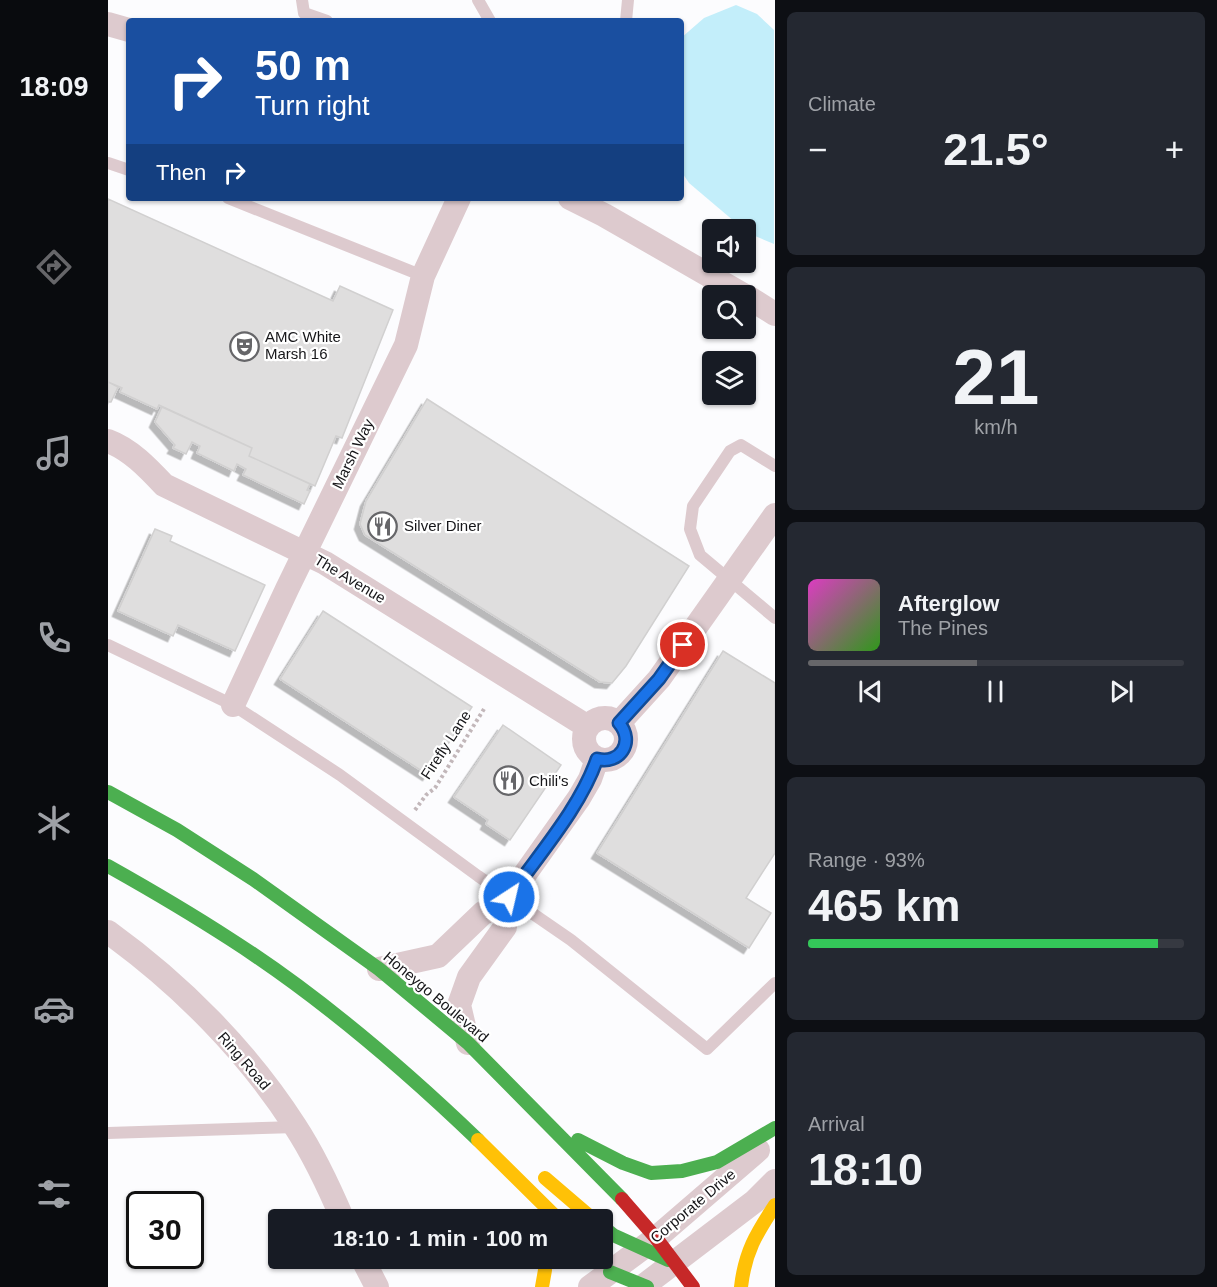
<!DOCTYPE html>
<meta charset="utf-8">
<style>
:root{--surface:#171b24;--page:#242831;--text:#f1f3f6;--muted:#9ea1a6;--line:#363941;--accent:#666669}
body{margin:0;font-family:Arial,sans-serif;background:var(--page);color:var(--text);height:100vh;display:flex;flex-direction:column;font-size:22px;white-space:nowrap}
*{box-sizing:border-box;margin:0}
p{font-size:20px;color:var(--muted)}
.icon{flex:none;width:33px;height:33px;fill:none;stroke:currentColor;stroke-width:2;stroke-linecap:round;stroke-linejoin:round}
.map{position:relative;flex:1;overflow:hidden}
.side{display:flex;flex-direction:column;gap:12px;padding:12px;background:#0d0f14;width:442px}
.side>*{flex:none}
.guide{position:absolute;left:18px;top:18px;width:558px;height:183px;border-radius:6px;box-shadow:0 2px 4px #0004;background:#1a4fa0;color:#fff;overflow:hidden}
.tools{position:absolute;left:594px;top:219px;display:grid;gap:12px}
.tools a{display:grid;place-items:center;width:54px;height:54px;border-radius:6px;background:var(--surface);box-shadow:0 2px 4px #0004;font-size:30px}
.speed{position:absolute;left:18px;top:1191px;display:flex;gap:12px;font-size:30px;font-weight:700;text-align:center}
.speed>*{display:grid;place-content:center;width:78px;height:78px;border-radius:50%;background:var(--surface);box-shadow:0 2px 4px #0004;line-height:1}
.speed .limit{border:3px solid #111;border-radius:9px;background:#fff;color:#111}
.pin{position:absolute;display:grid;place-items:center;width:51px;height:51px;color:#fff;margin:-26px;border:3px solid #fff;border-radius:50%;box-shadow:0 2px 6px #0007}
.me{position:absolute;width:66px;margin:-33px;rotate:35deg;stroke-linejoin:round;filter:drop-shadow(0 0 4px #0008)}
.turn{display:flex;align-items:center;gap:21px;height:126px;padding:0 30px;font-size:27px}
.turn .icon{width:78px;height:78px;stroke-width:2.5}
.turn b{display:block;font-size:42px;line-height:51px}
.then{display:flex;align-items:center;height:57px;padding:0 30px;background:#0003;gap:12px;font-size:22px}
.big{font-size:45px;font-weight:700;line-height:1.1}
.side .card{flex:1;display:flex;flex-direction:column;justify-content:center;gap:9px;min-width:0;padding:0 21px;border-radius:9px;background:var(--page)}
.side .dial{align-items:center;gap:0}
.dial b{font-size:78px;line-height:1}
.song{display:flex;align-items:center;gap:18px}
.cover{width:72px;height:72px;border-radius:9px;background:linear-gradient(135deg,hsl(310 70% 55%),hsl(110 70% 35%))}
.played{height:6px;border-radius:3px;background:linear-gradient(90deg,var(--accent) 45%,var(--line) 45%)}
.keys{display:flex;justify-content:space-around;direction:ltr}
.heat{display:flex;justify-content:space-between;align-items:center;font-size:33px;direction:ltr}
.charge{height:9px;border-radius:4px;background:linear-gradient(90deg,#34c759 93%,var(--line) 0)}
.trip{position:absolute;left:160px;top:1209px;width:345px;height:60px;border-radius:6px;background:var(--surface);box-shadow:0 2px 4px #0004;font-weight:700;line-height:60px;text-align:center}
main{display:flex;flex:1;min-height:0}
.menu{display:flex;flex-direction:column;width:108px;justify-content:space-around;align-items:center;background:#090b0e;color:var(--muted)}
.menu .icon{width:42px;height:42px}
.menu .selected{color:var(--accent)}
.menu b{font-size:27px;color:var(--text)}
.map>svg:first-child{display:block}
</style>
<main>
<nav class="menu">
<b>18:09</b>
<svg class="icon selected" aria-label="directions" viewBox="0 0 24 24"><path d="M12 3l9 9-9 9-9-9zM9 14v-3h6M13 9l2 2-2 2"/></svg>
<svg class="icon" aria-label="music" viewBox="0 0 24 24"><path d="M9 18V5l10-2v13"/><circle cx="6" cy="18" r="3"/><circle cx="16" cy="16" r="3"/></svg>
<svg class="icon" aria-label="phone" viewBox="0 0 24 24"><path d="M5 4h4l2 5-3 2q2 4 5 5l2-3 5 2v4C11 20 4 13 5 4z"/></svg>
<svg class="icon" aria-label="climate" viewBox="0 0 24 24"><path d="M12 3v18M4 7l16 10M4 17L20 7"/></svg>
<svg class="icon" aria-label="car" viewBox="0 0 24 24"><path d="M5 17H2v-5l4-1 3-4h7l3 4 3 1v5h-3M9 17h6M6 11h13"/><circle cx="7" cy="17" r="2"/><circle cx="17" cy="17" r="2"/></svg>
<svg class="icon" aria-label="filters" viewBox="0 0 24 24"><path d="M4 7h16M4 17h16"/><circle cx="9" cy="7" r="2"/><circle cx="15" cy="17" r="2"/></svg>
</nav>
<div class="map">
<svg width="667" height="1287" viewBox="0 0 667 1287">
<defs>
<filter id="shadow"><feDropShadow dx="-5.5" dy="5.5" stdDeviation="0" flood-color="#0004"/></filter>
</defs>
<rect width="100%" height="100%" fill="#fcfcfe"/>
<path fill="#c3eefa" d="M628,5L649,14L666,30V244L640,233L581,183L573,171V38L596,18Z"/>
<path fill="#dfdede" stroke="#d1d0d0" stroke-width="1.5" filter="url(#shadow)" d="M0,199L225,301L232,286L285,310L234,438L228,436L207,486L141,456L144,448L51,405L49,409L12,392L14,388L0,382Z
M0,382L10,387L3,402H0Z
M319,399L581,566L518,666L504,683L492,682L257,535L252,524L258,501Z
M54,407L144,448L141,456L202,484L199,490L202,491L196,504L135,475L138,469L129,464L126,471L89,453L92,446L84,442L78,454L65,448L67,445L47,422Z
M47,529L64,536L62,541L157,585L127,651L70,625L65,636L10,611Z
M215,611L364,707L320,775L172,679Z
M615,651L667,683V853L638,898L663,913L641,948L489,853Z
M395,725L453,765L402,840L378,824L380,820L346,797Z"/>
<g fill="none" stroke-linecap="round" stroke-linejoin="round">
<path stroke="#c2b7ba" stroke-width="4" stroke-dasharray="3 3" stroke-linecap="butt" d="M307,810L318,795L327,788L376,709"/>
<path stroke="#ddcace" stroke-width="12" d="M194,0L196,13L219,21
M370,0L382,21
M518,21L520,0
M0,163L21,170
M120,198L315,276
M667,466L633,445L622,451L585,506L582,529L592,555L667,618
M0,645L125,705L232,775L370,876L463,940L599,1049L667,983
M0,1133L188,1127"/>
<path stroke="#ddcace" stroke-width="24" d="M0,24L21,30
M462,198L496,215L637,296
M638,296L667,314
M0,441C22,449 40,468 56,485L217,563L480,727
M125,705L179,589L298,345L315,276L351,198
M476 739a21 21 0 1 1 42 0a21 21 0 1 1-42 0Z
M511,723L551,679L667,515
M0,932C72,984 139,1051 187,1126C206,1155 221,1187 235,1220
M271,969L330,956L375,913L395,905L471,798L482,779L489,759
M360,1043L351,1005L361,977L397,927L395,905
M254,1258L269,1287
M482,1287L548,1238L650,1150
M534,1287L647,1201L667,1181"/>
<path stroke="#4caf50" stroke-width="14" d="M0,792L69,830L145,879L271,969L360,1043L514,1199
M0,866C41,889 82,913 122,939C211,996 293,1066 370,1140
M470,1140L515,1163L543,1173L574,1171L609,1162L667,1128
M495,1227L505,1235L560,1260
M502,1272L539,1287"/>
<path stroke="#ffc107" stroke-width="14" d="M370,1140L451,1220
M437,1178L486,1220
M434,1287L437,1270L436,1258
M633,1287C637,1252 648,1234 667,1205"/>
<path stroke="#c62828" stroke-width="14" d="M514,1199L548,1238L585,1287"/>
</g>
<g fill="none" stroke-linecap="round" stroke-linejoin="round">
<defs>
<path id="route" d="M401,897C431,854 472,808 489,759C512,765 527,742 511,723L551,679L575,645"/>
</defs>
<use href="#route" stroke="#114b97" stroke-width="15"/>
<use href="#route" stroke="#1a73e8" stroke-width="10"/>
</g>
<defs>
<symbol id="theatre-ring" viewBox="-11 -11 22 22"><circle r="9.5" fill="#fff" stroke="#666669" stroke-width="1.5"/><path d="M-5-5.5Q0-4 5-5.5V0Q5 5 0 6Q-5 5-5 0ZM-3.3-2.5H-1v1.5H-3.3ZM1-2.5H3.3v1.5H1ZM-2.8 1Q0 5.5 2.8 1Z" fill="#666669"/></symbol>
<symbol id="restaurant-ring" viewBox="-11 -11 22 22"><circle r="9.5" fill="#fff" stroke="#666669" stroke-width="1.5"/><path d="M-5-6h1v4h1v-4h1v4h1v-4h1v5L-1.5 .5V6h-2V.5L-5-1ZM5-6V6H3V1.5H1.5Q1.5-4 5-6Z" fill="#666669"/></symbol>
</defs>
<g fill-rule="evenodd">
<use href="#theatre-ring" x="120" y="330" width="33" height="33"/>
<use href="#restaurant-ring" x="258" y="510" width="33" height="33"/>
<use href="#restaurant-ring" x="384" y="764" width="33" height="33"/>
</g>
<g text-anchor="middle" stroke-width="4.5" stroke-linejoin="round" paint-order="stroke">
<g font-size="15" fill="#161619" stroke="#fff" text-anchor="start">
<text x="157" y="342">AMC White<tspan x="157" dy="17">Marsh 16</tspan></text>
<text x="296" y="531">Silver Diner</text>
<text x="421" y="786">Chili's</text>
</g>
<g font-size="15" fill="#161619" stroke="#fff">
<text transform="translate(245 454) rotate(-64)" y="5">Marsh Way</text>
<text transform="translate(242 579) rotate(31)" y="5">The Avenue</text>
<text transform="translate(338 745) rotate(-57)" y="5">Firefly Lane</text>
<text transform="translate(328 997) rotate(40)" y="5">Honeygo Boulevard</text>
<text transform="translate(136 1061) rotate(49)" y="5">Ring Road</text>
<text transform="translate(585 1206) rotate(-40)" y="5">Corporate Drive</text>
</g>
</g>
</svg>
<div class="tools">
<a><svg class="icon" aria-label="sound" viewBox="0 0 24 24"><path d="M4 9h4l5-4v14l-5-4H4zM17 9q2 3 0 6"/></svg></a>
<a><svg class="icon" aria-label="search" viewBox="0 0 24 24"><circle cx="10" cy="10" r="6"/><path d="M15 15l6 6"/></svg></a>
<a><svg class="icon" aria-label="layers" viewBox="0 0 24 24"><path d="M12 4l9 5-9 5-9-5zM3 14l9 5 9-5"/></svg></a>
</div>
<div class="speed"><div class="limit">30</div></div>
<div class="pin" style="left:575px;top:645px;background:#d93025"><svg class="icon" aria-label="arrive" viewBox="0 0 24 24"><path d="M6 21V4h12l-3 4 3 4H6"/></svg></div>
<svg class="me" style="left:401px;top:897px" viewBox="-20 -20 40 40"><circle r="17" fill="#1a73e8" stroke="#fff" stroke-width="3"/><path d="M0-11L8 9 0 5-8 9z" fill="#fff"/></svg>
<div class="trip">18:10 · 1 min · 100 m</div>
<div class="guide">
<div class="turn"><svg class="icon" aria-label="right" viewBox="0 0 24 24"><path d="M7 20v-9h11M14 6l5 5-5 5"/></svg><div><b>50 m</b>Turn right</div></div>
<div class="then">Then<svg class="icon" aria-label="right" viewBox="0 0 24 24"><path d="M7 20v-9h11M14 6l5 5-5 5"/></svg></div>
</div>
</div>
<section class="side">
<div class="card"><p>Climate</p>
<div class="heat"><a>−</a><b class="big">21.5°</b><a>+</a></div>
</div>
<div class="card dial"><b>21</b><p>km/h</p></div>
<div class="card">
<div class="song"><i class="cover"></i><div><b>Afterglow</b><p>The Pines</p></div></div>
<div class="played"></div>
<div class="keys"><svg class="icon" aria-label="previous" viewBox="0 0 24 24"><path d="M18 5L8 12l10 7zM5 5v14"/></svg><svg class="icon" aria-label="pause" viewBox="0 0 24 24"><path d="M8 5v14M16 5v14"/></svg><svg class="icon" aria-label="next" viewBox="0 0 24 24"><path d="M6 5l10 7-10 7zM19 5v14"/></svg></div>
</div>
<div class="card"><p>Range · 93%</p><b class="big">465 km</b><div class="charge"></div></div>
<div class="card"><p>Arrival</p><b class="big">18:10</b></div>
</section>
</main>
